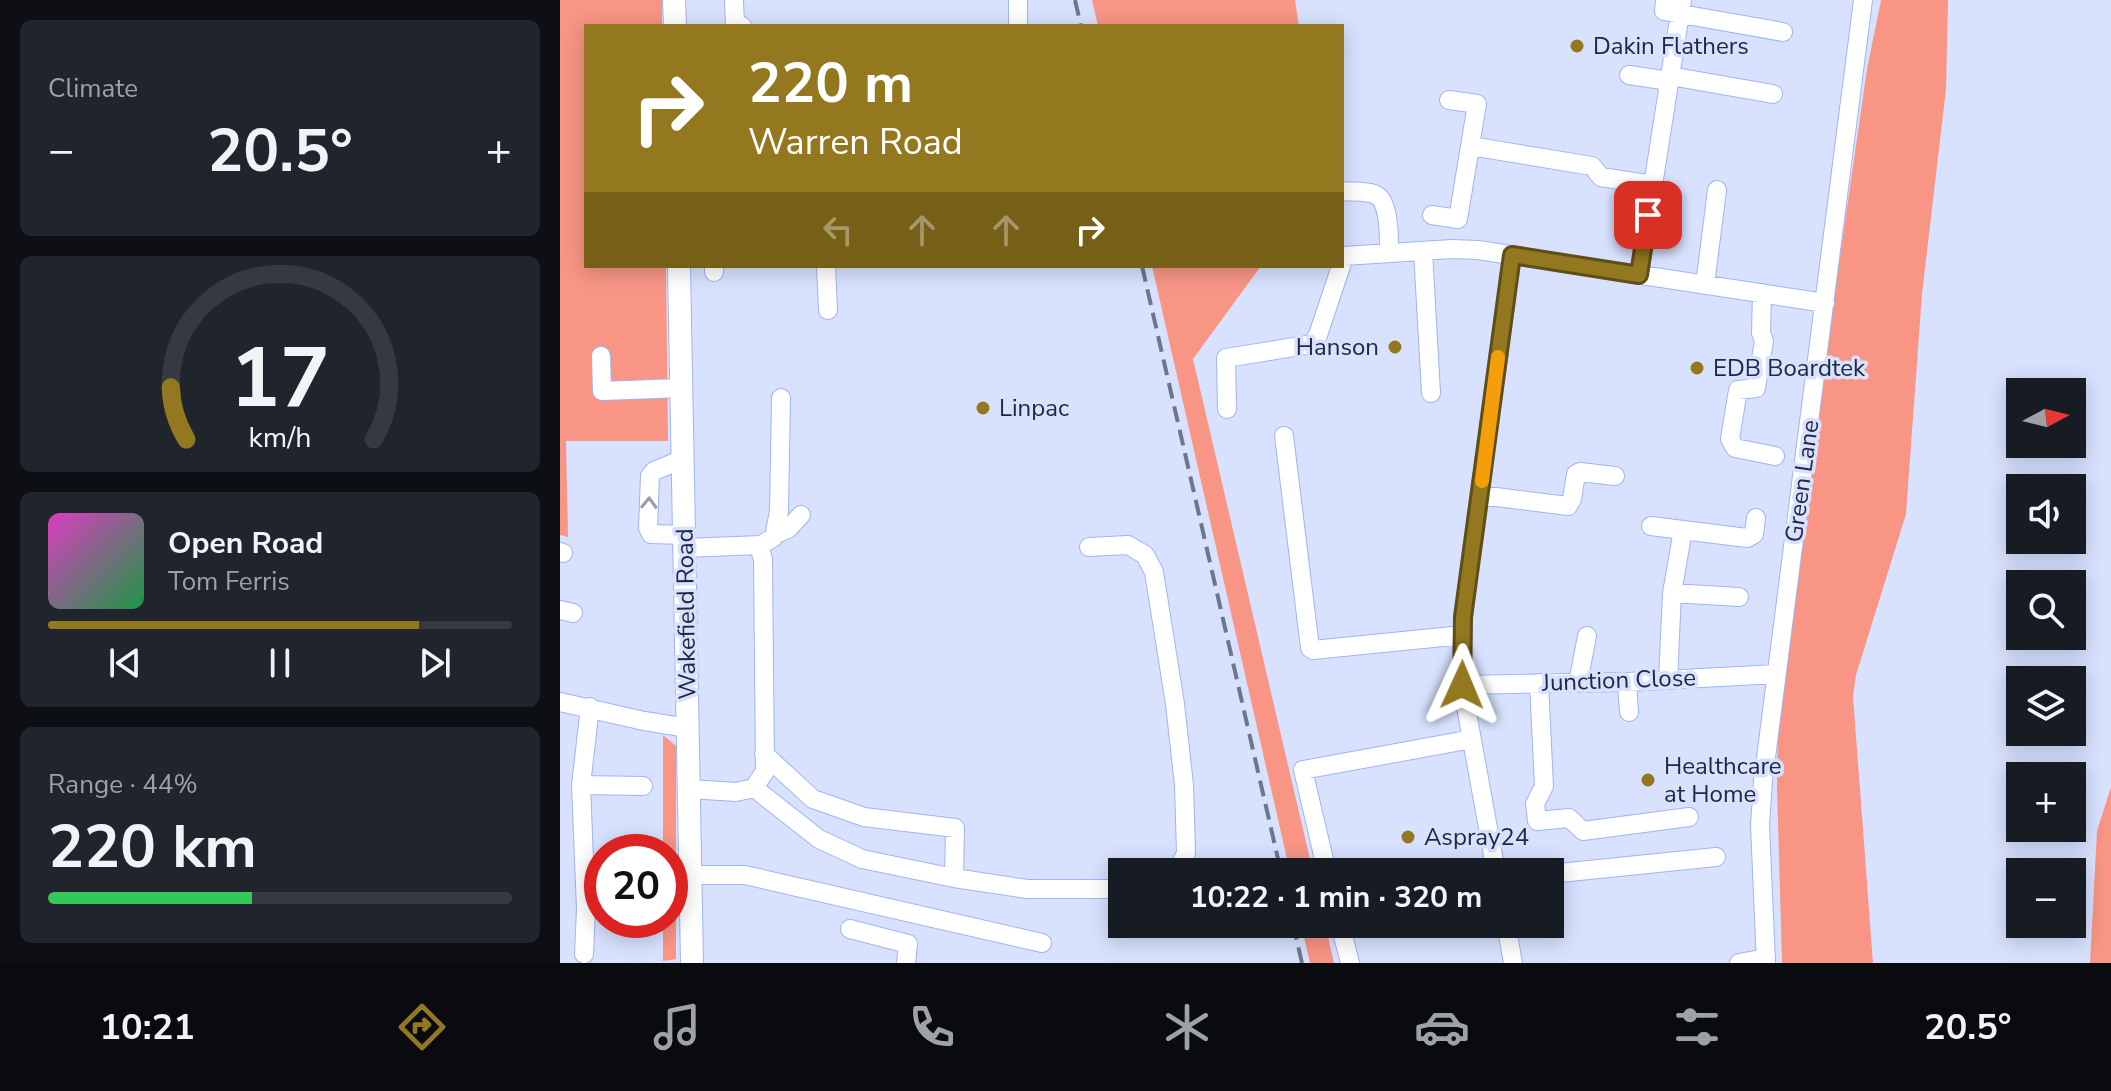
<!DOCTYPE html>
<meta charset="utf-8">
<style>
:root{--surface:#171b24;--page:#20242c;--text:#f1f3f6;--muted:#9ea1a6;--line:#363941;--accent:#94781f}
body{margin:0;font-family:"Nunito Sans",sans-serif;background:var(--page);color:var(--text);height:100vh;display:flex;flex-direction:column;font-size:30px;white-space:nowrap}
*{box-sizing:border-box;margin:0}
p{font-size:26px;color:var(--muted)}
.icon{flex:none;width:44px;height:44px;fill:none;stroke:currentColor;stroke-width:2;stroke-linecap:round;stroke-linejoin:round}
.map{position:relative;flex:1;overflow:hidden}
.panel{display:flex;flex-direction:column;gap:20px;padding:20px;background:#0d0f14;width:560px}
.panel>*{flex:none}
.guide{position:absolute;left:24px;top:24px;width:760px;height:244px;border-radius:0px;box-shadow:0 4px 20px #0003;background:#94781f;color:#fff;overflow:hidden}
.needle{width:52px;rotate:83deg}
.fabs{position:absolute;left:1446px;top:378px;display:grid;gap:16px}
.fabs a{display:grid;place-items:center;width:80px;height:80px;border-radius:0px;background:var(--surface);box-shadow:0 4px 20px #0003;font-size:40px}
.speed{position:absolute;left:24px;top:834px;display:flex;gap:16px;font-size:40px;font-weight:700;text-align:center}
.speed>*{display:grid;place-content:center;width:104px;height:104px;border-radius:50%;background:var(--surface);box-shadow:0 4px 20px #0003;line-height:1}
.speed .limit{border:12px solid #d22;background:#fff;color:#111}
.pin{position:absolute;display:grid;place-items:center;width:68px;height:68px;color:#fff;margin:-34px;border-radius:16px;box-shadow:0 4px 12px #0006}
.me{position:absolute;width:88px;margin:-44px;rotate:1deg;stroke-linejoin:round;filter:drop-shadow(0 0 6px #0008)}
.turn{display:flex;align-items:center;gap:28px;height:168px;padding:0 32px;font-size:36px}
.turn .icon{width:104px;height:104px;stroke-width:2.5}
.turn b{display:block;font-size:56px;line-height:68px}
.lanes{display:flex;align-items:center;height:76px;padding:0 32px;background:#0003;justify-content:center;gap:40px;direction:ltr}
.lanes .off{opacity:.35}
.big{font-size:60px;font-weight:700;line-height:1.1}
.panel .tile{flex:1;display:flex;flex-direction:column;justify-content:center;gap:12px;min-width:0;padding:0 28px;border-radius:12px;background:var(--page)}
.panel .dial{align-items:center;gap:0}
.dial svg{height:208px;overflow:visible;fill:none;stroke:var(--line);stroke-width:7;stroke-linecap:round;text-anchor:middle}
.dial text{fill:var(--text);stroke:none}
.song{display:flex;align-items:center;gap:24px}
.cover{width:96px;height:96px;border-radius:12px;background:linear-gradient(135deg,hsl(310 70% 55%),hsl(140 70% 35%))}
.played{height:8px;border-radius:4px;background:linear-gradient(90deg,var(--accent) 80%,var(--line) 80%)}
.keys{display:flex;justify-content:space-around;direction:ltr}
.heat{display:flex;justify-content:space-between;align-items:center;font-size:44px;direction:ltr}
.charge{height:12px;border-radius:6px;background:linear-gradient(90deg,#34c759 44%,var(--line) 0)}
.trip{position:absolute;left:548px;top:858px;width:456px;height:80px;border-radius:0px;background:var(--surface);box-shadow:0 4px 20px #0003;font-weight:700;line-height:80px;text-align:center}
.tab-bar{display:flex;height:128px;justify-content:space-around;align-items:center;background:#090b0e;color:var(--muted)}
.tab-bar .icon{width:56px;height:56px}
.tab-bar .current{color:var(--accent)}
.tab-bar b{font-size:36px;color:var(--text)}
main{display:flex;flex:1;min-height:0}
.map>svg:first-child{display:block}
</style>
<main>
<section class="panel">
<div class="tile"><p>Climate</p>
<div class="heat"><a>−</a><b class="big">20.5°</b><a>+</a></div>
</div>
<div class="tile dial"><svg viewBox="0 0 100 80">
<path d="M14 69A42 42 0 1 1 86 69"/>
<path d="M14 69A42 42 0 0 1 8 49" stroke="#94781f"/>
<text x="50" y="56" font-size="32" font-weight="700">17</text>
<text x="50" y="72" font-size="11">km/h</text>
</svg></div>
<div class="tile">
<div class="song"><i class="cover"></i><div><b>Open Road</b><p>Tom Ferris</p></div></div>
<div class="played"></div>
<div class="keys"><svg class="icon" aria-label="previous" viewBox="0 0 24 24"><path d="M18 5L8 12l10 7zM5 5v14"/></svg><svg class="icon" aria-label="pause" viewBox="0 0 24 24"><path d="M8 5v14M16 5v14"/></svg><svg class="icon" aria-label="next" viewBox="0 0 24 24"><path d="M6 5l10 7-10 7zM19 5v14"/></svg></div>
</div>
<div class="tile"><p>Range · 44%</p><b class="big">220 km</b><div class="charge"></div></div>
</section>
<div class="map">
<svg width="1551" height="963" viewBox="0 0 1551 963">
<rect width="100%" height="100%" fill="#d8e2fe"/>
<path fill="#f89585" d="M0,0H102V26H26V266H106L108,441H6L8,537L0,535Z
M532,0H735L739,26H538Z
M1321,0H1388L1386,89L1362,294L1346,514L1296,675L1293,696L1313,963H1222L1217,787L1218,722L1255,430L1307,69Z
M592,266H701L633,359L753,872H730Z
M103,735L116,746V959L103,961V920H110V852H103Z
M1551,787V963H1530L1537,831Z
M741,924H765L774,963H750Z"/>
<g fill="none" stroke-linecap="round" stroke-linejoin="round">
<defs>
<path id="minor" d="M174,0L175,25L182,26
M1105,0L1104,11L1223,32
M458,26V0
M1069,75L1109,81
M1110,76L1213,94
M910,146L1032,166L1041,177L1093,185
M782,191C792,192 805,191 814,194C830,199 829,239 829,253
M872,215L898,219L917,104L889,100
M863,251L871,393
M782,263L784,256L892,249L918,250L1265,303
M154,266V272
M266,266L268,310
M1079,275L1122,0
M1145,285L1157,190
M1202,293L1201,333L1204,341L1196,388L1178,390L1170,439L1175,448L1215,456
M41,356L42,391L121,388
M667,409L666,358L752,344L758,335L781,266
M724,436L750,648L753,650L903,635
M123,459L94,471L90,476L88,528L91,534L124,535
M920,495L1008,506L1012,499L1016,474L1020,472L1055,476
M1091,526L1187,538L1194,534L1196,518
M215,534L228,529L241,515
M529,547L568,545L585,555L594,572L615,704L624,785L626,853L617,872
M124,548L201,545L214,537L219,511L221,398
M0,552L3,553
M1112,593L1179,597
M0,610L13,613
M1108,680L1112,593L1123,530
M1067,682L1069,712
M979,683L984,786L975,804L977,821L1009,818L1023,831L1129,817
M1018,683L1027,636
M902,685L1067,682L1216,674
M0,702L84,721L128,728
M204,754L253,799L304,817L395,828L394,878L467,889H562
M21,785L83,786
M194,788L259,839L302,859L394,878
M129,789L176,792L194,788L205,771L203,559L198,545
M767,872L743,770L912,739
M936,872L902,685L903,617L952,255
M990,874L1156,857
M131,875H185L482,943
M780,924L790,963
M946,924L953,963
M290,929L348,944L346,963
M24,954L26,909L21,785L30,707
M1179,963L1206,958
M1206,963L1200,825L1203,781L1303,0"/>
<path id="major" d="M114,0L115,26
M119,266L132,963"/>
</defs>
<use href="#minor" stroke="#9eb4f8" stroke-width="20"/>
<use href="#major" stroke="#9eb4f8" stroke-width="24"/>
<use href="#minor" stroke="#fff" stroke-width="18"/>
<use href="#major" stroke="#fff" stroke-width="22"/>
<path stroke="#6d7691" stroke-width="4" stroke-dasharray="16 8" stroke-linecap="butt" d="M515,0L521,26
M582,266L721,872
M733,924L742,963"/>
</g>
<defs><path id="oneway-chevron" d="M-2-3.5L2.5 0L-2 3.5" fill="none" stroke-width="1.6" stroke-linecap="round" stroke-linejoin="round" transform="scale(2)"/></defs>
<use stroke="#9b9eaa" href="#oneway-chevron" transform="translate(89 503) rotate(-88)"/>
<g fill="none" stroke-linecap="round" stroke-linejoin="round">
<defs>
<path id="route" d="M902,685L903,617L952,255L1079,275L1088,215"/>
</defs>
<use href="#route" stroke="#604e14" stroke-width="20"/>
<use href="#route" stroke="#94781f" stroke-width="14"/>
<path stroke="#f59e0b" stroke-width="14" d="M922,481L938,357"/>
</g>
<g fill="#94781f" stroke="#d8e2fe" stroke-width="3">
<circle cx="1017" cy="46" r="8"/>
<circle cx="835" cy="347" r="8"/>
<circle cx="1137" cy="368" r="8"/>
<circle cx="423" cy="408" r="8"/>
<circle cx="1088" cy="780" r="8"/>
<circle cx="848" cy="837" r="8"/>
</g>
<g text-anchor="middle" stroke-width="7" stroke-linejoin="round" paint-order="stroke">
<g font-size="24" fill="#202843" stroke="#d8e2fe" text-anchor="start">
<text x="1033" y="54">Dakin Flathers</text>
<text x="819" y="355" text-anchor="end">Hanson</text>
<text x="1153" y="376">EDB Boardtek</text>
<text x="439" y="416">Linpac</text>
<text x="1104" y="774">Healthcare<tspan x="1104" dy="28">at Home</tspan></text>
<text x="864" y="845">Aspray24</text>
</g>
<g font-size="24" fill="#202843" stroke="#d8e2fe">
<text transform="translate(1242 481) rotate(-82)" y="8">Green Lane</text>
<text transform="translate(126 614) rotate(-91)" y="8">Wakefield Road</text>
<text transform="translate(1059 680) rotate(-2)" y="8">Junction Close</text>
</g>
</g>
</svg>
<div class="fabs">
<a><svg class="needle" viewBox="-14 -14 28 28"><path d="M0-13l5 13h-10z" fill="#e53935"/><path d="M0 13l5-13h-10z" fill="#9ea1a6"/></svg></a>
<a><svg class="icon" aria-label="sound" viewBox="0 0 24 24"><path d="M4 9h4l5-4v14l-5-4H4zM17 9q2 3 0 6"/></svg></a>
<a><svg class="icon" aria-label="search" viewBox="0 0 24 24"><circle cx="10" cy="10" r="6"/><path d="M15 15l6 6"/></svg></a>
<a><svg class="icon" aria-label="layers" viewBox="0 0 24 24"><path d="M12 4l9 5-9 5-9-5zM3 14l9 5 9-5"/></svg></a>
<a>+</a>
<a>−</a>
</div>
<div class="speed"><div class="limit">20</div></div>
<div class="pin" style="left:1088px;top:215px;background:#d93025"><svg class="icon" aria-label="arrive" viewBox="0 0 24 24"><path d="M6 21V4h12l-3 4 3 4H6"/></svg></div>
<svg class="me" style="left:902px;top:685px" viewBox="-20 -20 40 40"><path d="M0-17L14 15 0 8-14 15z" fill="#94781f" stroke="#fff" stroke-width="4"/></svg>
<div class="trip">10:22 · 1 min · 320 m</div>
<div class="guide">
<div class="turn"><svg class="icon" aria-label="right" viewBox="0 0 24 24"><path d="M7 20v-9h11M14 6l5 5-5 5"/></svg><div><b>220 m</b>Warren Road</div></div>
<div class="lanes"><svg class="icon off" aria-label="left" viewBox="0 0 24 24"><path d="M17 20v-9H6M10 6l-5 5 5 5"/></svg><svg class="icon off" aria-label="ahead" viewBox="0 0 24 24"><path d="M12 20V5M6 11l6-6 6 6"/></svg><svg class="icon off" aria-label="ahead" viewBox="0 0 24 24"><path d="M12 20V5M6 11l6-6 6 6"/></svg><svg class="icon" aria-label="right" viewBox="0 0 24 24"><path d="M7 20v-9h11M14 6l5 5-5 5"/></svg></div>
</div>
</div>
</main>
<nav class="tab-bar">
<b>10:21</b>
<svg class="icon current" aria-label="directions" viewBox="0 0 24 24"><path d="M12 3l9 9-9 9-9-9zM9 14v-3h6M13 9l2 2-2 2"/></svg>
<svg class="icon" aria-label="music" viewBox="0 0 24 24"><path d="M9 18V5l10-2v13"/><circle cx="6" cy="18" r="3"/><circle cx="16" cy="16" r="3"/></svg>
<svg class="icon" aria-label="phone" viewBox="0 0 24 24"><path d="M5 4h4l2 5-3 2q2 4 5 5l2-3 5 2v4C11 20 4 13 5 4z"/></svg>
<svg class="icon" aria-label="climate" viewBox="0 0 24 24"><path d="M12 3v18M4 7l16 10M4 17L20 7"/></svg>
<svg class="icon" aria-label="car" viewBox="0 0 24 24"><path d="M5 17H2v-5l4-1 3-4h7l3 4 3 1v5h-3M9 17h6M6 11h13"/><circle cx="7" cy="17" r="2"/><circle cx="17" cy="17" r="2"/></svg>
<svg class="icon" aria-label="filters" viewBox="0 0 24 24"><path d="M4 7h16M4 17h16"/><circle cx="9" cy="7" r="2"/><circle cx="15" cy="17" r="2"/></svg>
<b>20.5°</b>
</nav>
